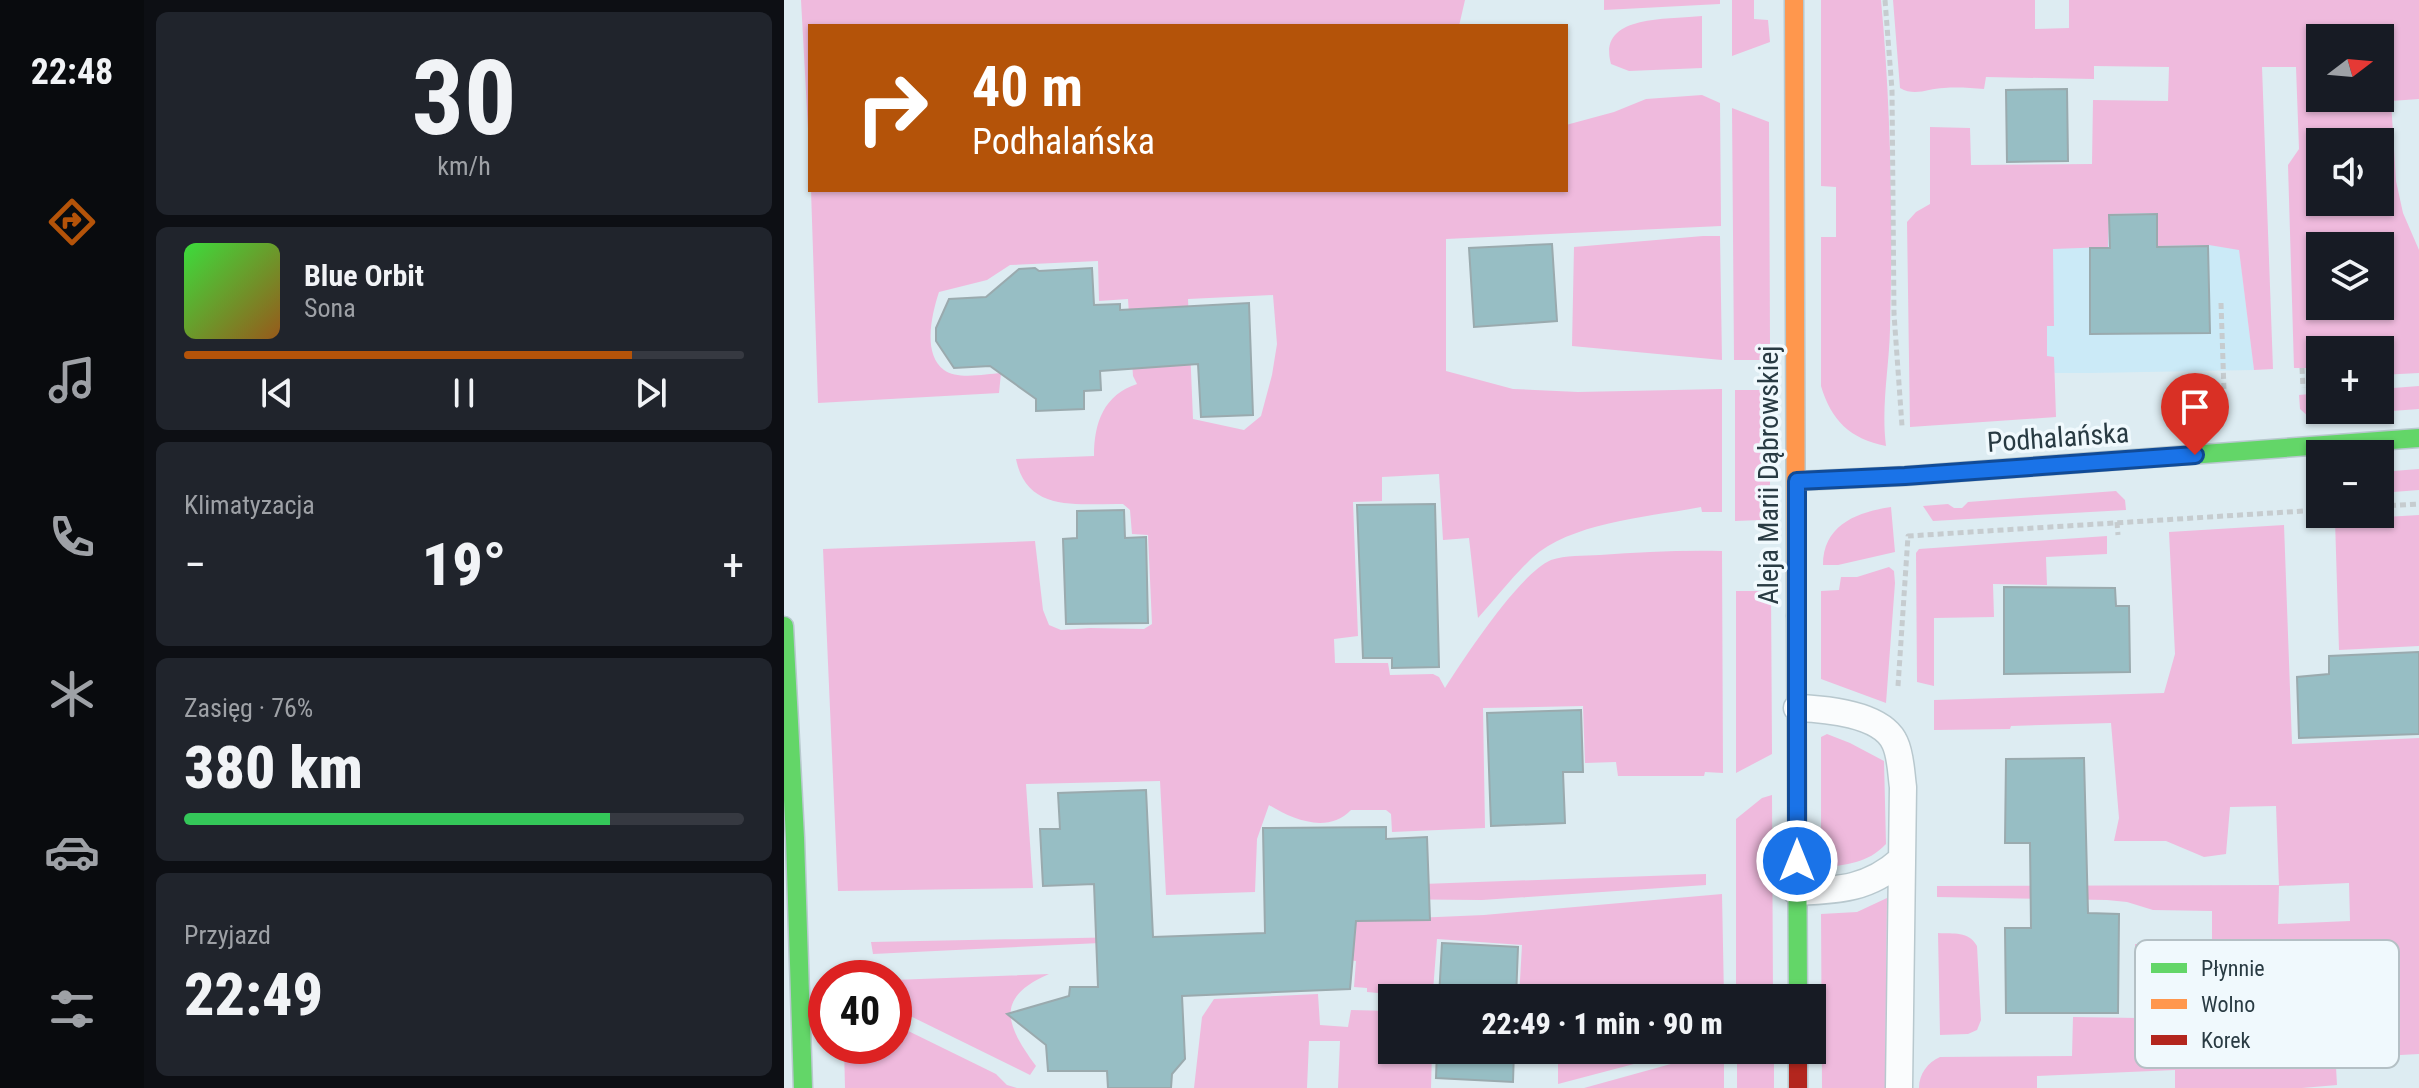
<!DOCTYPE html>
<html lang="pl">
<meta charset="utf-8">
<style>
:root{--surface:#171b24;--page:#20242c;--text:#f1f3f6;--muted:#9ea1a6;--line:#363941;--accent:#b45309}
body{margin:0;font-family:"Roboto Condensed",sans-serif;background:var(--page);color:var(--text);height:100vh;display:flex;flex-direction:column;font-size:30px;white-space:nowrap}
*{box-sizing:border-box;margin:0}
p{font-size:26px;color:var(--muted)}
.icon{flex:none;width:44px;height:44px;fill:none;stroke:currentColor;stroke-width:2;stroke-linecap:round;stroke-linejoin:round}
.map{position:relative;flex:1;overflow:hidden}
.panel{display:flex;flex-direction:column;gap:12px;padding:12px;background:#0d0f14;width:640px}
.panel>*{flex:none}
.guide{position:absolute;left:24px;top:24px;width:760px;height:168px;border-radius:0px;box-shadow:0 2px 6px #0004;background:#b45309;color:#fff;overflow:hidden}
.needle{width:52px;rotate:74deg}
.tools{position:absolute;left:1522px;top:24px;display:grid;gap:16px}
.tools a{display:grid;place-items:center;width:88px;height:88px;border-radius:0px;background:var(--surface);box-shadow:0 2px 6px #0004;font-size:40px}
.speed{position:absolute;left:24px;top:960px;display:flex;gap:16px;font-size:40px;font-weight:700;text-align:center}
.speed>*{display:grid;place-content:center;width:104px;height:104px;border-radius:50%;background:var(--surface);box-shadow:0 2px 6px #0004;line-height:1}
.speed .limit{border:12px solid #d22;background:#fff;color:#111}
.pin{position:absolute;display:grid;place-items:center;width:68px;height:68px;color:#fff;margin:-82px -34px;border-radius:50% 50% 50% 0;rotate:-45deg;box-shadow:0 0 8px #0007}
.pin .icon{rotate:45deg}
.me{position:absolute;width:88px;margin:-44px;rotate:0deg;stroke-linejoin:round;filter:drop-shadow(0 0 6px #0008)}
.turn{display:flex;align-items:center;gap:28px;height:168px;padding:0 32px;font-size:36px}
.turn .icon{width:104px;height:104px;stroke-width:2.5}
.turn b{display:block;font-size:56px;line-height:68px}
.big{font-size:60px;font-weight:800;line-height:1.1}
.panel .tile{flex:1;display:flex;flex-direction:column;justify-content:center;gap:12px;min-width:0;padding:0 28px;border-radius:12px;background:var(--page)}
.panel .dial{align-items:center;gap:0}
.dial b{font-size:104px;line-height:1}
.song{display:flex;align-items:center;gap:24px}
.cover{width:96px;height:96px;border-radius:12px;background:linear-gradient(135deg,hsl(120 70% 55%),hsl(30 70% 35%))}
.played{height:8px;border-radius:4px;background:linear-gradient(90deg,var(--accent) 80%,var(--line) 80%)}
.keys{display:flex;justify-content:space-around;direction:ltr}
.heat{display:flex;justify-content:space-between;align-items:center;font-size:44px;direction:ltr}
.charge{height:12px;border-radius:6px;background:linear-gradient(90deg,#34c759 76%,var(--line) 0)}
.trip{position:absolute;left:594px;top:984px;width:448px;height:80px;border-radius:0px;background:var(--surface);box-shadow:0 2px 6px #0004;font-weight:800;line-height:80px;text-align:center}
main{display:flex;flex:1;min-height:0}
.tabs{display:flex;flex-direction:column;width:144px;justify-content:space-around;align-items:center;background:#090b0e;color:var(--muted)}
.tabs .icon{width:56px;height:56px}
.tabs .current{color:var(--accent)}
.tabs b{font-size:36px;color:var(--text)}
.map>svg:first-child{display:block}
</style>
<main>
<nav class="tabs">
<b>22:48</b>
<svg class="icon current" aria-label="directions" viewBox="0 0 24 24"><path d="M12 3l9 9-9 9-9-9zM9 14v-3h6M13 9l2 2-2 2"/></svg>
<svg class="icon" aria-label="music" viewBox="0 0 24 24"><path d="M9 18V5l10-2v13"/><circle cx="6" cy="18" r="3"/><circle cx="16" cy="16" r="3"/></svg>
<svg class="icon" aria-label="phone" viewBox="0 0 24 24"><path d="M5 4h4l2 5-3 2q2 4 5 5l2-3 5 2v4C11 20 4 13 5 4z"/></svg>
<svg class="icon" aria-label="climate" viewBox="0 0 24 24"><path d="M12 3v18M4 7l16 10M4 17L20 7"/></svg>
<svg class="icon" aria-label="car" viewBox="0 0 24 24"><path d="M5 17H2v-5l4-1 3-4h7l3 4 3 1v5h-3M9 17h6M6 11h13"/><circle cx="7" cy="17" r="2"/><circle cx="17" cy="17" r="2"/></svg>
<svg class="icon" aria-label="filters" viewBox="0 0 24 24"><path d="M4 7h16M4 17h16"/><circle cx="9" cy="7" r="2"/><circle cx="15" cy="17" r="2"/></svg>
</nav>
<section class="panel">
<div class="tile dial"><b>30</b><p>km/h</p></div>
<div class="tile">
<div class="song"><i class="cover"></i><div><b>Blue Orbit</b><p>Sona</p></div></div>
<div class="played"></div>
<div class="keys"><svg class="icon" aria-label="previous" viewBox="0 0 24 24"><path d="M18 5L8 12l10 7zM5 5v14"/></svg><svg class="icon" aria-label="pause" viewBox="0 0 24 24"><path d="M8 5v14M16 5v14"/></svg><svg class="icon" aria-label="next" viewBox="0 0 24 24"><path d="M6 5l10 7-10 7zM19 5v14"/></svg></div>
</div>
<div class="tile"><p>Klimatyzacja</p>
<div class="heat"><a>−</a><b class="big">19°</b><a>+</a></div>
</div>
<div class="tile"><p>Zasięg · 76%</p><b class="big">380 km</b><div class="charge"></div></div>
<div class="tile"><p>Przyjazd</p><b class="big">22:49</b></div>
</section>
<div class="map">
<svg width="1635" height="1088" viewBox="0 0 1635 1088">
<rect width="100%" height="100%" fill="#ddecf2"/>
<path fill="#cbeaf7" d="M1456,203L1455,249L1470,370L1307,373H1271L1146,204Z"/>
<path fill="#efbadd" fill-rule="evenodd" d="M17,0H681L675,26H26L25,147Z
M820,0H936V4L820,10Z
M948,0H970V19L984,20L986,42L948,56Z
M1037,0H1097C1107,109 1109,220 1106,330C1105,368 1097,407 1102,446C1066,439 1047,420 1037,386V237H1052V187L1037,186Z
M1109,0H1251V29L1285,28V0H1635V99L1607,101L1612,181L1619,213L1635,250V373L1596,375V350H1536V380L1523,381L1522,368H1510L1504,165L1515,149L1512,67H1478L1489,369L1470,370L1455,250L1425,245L1373,246V213L1325,214L1324,247L1269,249L1270,326H1263V356L1270,357L1272,417L1126,427L1123,222L1132,212L1146,204V127L1186,128L1187,165L1308,164L1309,100L1384,101L1385,67L1310,66V79L1202,77L1200,89C1187,88 1174,87 1160,88C1144,88 1132,97 1116,88ZM1536,38H1596V98H1536ZM1536,142H1596V202H1536ZM1536,246H1596V306H1536Z
M918,16V68L845,71L827,64C813,14 883,20 918,16Z
M918,95L936,103L937,226L662,239V371L729,389L794,392L938,389V512H918L917,507C866,517 787,522 748,558C729,576 712,598 694,618L685,538L659,540L655,474L598,477V501L569,502L574,636L550,639L551,663H604L606,675L649,674L655,677L661,688C680,658 736,573 767,560C781,555 800,556 816,555C857,552 898,550 938,551L939,773L921,772L920,776H834L832,762L801,763L799,706L699,708L701,828L608,832L607,814L602,810H567C544,834 509,820 485,805L473,839L471,892L382,895L376,781L242,784L249,888L54,891L39,549L251,541L259,610L265,625L277,630L306,628L360,629L368,624L364,535L348,534L346,510L339,504C295,503 243,514 232,459L310,456C310,422 320,395 353,384L349,376L344,299L315,301L314,261L226,265L203,280L155,292C148,313 138,354 160,370C173,380 202,374 217,373L215,393L34,403L27,190H782V125L830,112L862,99ZM489,295L493,344L488,375L477,416L460,430L409,419L404,299Z
M948,108L985,122L986,345L976,360H950Z
M919,236H936L938,360L788,346L790,247Z
M1635,386V409L1525,417L1516,409L1515,395L1536,393V410H1596V389Z
M951,390H977L986,404V505L977,520L951,521Z
M1635,469V490L1596,493V472Z
M1332,491L1341,500L1342,510L1149,521L1139,506L1164,504L1170,508H1178L1184,502Z
M1107,507L1111,552L1054,565H1039C1039,525 1073,512 1107,507Z
M1635,515V646L1555,650L1551,520Z
M1500,525L1508,744L1635,738V1054L1561,1058L1552,1067L1553,1085L1518,1088H1391V1070L1253,1076V1088H1135C1135,1074 1144,1062 1156,1057L1288,1056L1289,1017L1354,1018L1351,944L1428,945V911L1369,910L1343,902L1323,900L1153,897V886L1495,885L1492,806L1446,807L1442,854L1420,857L1382,841H1330L1335,818L1327,723L1227,726L1226,729L1150,730V700L1380,693L1391,654L1385,532ZM1565,883L1566,921L1494,924L1495,886Z
M1323,536V554L1262,557L1263,585L1209,584L1210,617L1150,618V686L1133,682L1132,553L1135,549Z
M1105,567L1110,571L1111,583L1102,703L1037,679V591L1055,590L1057,577H1073Z
M952,591H987L988,754L952,773Z
M1043,734L1066,743L1100,761L1102,844C1083,864 1063,864 1037,868V737Z
M988,795L989,998H952V819L978,798Z
M922,874V885L698,900L583,899V886Z
M938,894L940,998H735L738,945L653,939L649,991H617L616,995L583,992V988L570,987L572,961L538,957L537,922L700,915Z
M1103,898L1101,1088H1038L1037,914L1073,912Z
M1154,933C1169,934 1185,931 1193,946L1197,1020L1193,1030L1184,1034L1156,1035Z
M441,935L442,937L89,954L87,942Z
M265,974C210,998 222,1025 252,1066L246,1075L110,1008V980Z
M534,994L536,1025L564,1027L567,1010L608,1011V1050H648L647,1088H554L556,1041H525L523,1088H410L418,1017L430,999Z
M110,1024L212,1074L223,1085L233,1088H61L60,1046H110Z
M774,1050H903L774,1084Z
M940,1050V1088H800L923,1054Z
M953,1050H990V1088H953Z"/>
<path fill="#97bec4" stroke="#9aaaae" stroke-width="2" d="M1283,89L1284,161L1223,162L1222,90Z
M1373,214V247L1424,246L1426,333L1306,334V248H1326L1325,215Z
M768,244L773,321L690,327L685,248Z
M251,268L255,271L308,268L310,305L336,304V310L465,303L469,415L417,417L414,364L316,371L317,390L300,391V409L252,411V399L206,366L170,368L152,341V328L165,299L202,297L235,269Z
M651,504L655,667L608,668V658H579L573,505Z
M340,510L341,538L362,537L364,623L282,624L279,539L293,538V511Z
M1220,587L1331,588L1332,606H1345L1346,672L1220,674Z
M1635,652V734L1515,738L1513,677L1545,674V656Z
M797,710L799,772H779L781,823L707,826L703,713Z
M1300,758L1304,913L1335,914L1334,1013H1222L1221,928H1247L1246,843H1221L1222,759Z
M362,790L369,937L481,933L479,828L602,827V839L643,837L646,920L572,921L566,989L398,996L401,1059L388,1074L387,1088H324L323,1071H264L262,1045L223,1014L285,996L286,987H314L310,884L259,886L256,829H276L274,793Z
M658,943L734,947L732,998H655Z
M653,1050H730L729,1082L652,1078Z"/>
<g fill="none" stroke-linecap="round" stroke-linejoin="round">
<defs>
<path id="lane" d="M1013,708C1040,709 1098,713 1111,743C1117,756 1117,773 1119,787L1115,1088
M1013,892C1055,890 1085,889 1117,860"/>
<path id="fast" d="M1013,481L1121,476L1635,438
M1012,616L1014,998
M0,626L11,838L19,1088"/>
<path id="slow" d="M1010,0L1012,616"/>
<path id="jam" d="M1014,1050V1088"/>
</defs>
<use href="#lane" stroke="#b8c8ce" stroke-width="29"/>
<use href="#fast" stroke="#b8c8ce" stroke-width="21"/>
<use href="#slow" stroke="#b8c8ce" stroke-width="21"/>
<use href="#jam" stroke="#b8c8ce" stroke-width="21"/>
<path stroke="#c6cccf" stroke-width="5" stroke-dasharray="6 4" stroke-linecap="butt" d="M1101,0L1108,90L1110,314L1118,426
M1437,303L1440,391
M1518,368L1519,388
M1596,506L1635,504
M1538,514L1539,521
M1333,522L1334,535
M1114,686L1124,536L1536,510"/>
<use href="#lane" stroke="#fafcfd" stroke-width="26"/>
<use href="#fast" stroke="#63d668" stroke-width="18"/>
<use href="#slow" stroke="#ff974d" stroke-width="18"/>
<use href="#jam" stroke="#b3261e" stroke-width="18"/>
</g>
<g fill="none" stroke-linecap="round" stroke-linejoin="round">
<defs>
<path id="route" d="M1013,861V481L1121,476L1411,455"/>
</defs>
<use href="#route" stroke="#114b97" stroke-width="20"/>
<use href="#route" stroke="#1a73e8" stroke-width="14"/>
</g>
<g text-anchor="middle" stroke-width="7" stroke-linejoin="round" paint-order="stroke">
<g font-size="28" fill="#293b43" stroke="#f0f9fd">
<text transform="translate(1274 437) rotate(-4)" y="10">Podhalańska</text>
<text transform="translate(984 475) rotate(-90)" y="10">Aleja Marii Dąbrowskiej</text>
</g>
</g>
<rect x="1351" y="940" width="264" height="128" rx="12" fill="#f0f9fd" stroke="#b4c0c5" stroke-width="2"/>
<rect x="1367" y="963" width="36" height="10" fill="#63d668"/>
<rect x="1367" y="999" width="36" height="10" fill="#ff974d"/>
<rect x="1367" y="1035" width="36" height="10" fill="#b3261e"/>
<g font-size="22" fill="#293b43">
<text x="1417" y="976">Płynnie</text>
<text x="1417" y="1012">Wolno</text>
<text x="1417" y="1048">Korek</text>
</g>
</svg>
<div class="tools">
<a><svg class="needle" viewBox="-14 -14 28 28"><path d="M0-13l5 13h-10z" fill="#e53935"/><path d="M0 13l5-13h-10z" fill="#9ea1a6"/></svg></a>
<a><svg class="icon" aria-label="sound" viewBox="0 0 24 24"><path d="M4 9h4l5-4v14l-5-4H4zM17 9q2 3 0 6"/></svg></a>
<a><svg class="icon" aria-label="layers" viewBox="0 0 24 24"><path d="M12 4l9 5-9 5-9-5zM3 14l9 5 9-5"/></svg></a>
<a>+</a>
<a>−</a>
</div>
<div class="speed"><div class="limit">40</div></div>
<div class="pin" style="left:1411px;top:455px;background:#d93025"><svg class="icon" aria-label="arrive" viewBox="0 0 24 24"><path d="M6 21V4h12l-3 4 3 4H6"/></svg></div>
<svg class="me" style="left:1013px;top:861px" viewBox="-20 -20 40 40"><circle r="17" fill="#1a73e8" stroke="#fff" stroke-width="3"/><path d="M0-11L8 9 0 5-8 9z" fill="#fff"/></svg>
<div class="trip">22:49 · 1 min · 90 m</div>
<div class="guide">
<div class="turn"><svg class="icon" aria-label="right" viewBox="0 0 24 24"><path d="M7 20v-9h11M14 6l5 5-5 5"/></svg><div><b>40 m</b>Podhalańska</div></div>
</div>
</div>
</main>
